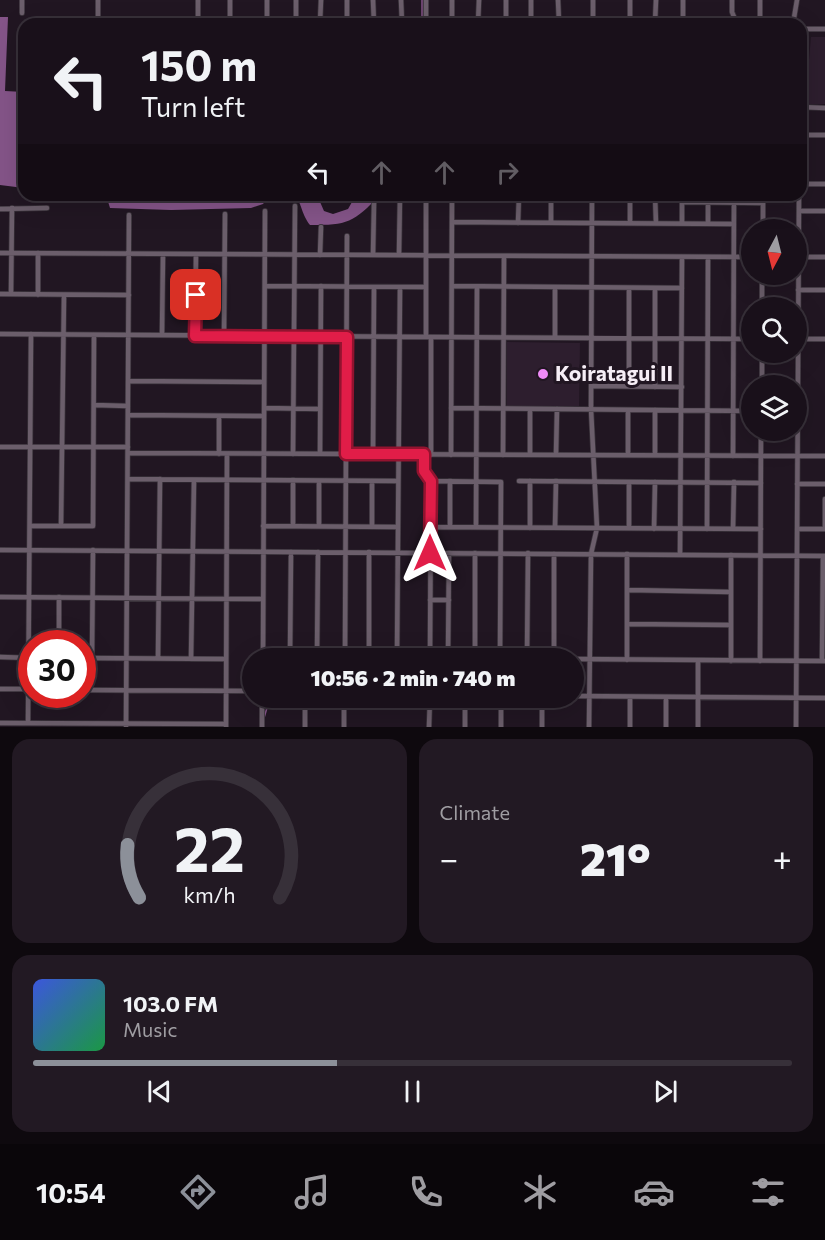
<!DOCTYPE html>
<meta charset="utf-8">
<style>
:root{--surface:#19101a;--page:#221923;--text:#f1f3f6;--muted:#9f9da2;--line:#373039;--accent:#8c9099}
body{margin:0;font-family:Commissioner,sans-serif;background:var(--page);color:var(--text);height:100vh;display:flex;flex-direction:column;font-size:22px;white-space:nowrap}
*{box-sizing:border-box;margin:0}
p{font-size:20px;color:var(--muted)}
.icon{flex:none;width:33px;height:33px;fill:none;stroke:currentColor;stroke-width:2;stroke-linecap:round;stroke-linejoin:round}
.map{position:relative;height:727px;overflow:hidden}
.side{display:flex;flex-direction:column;gap:12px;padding:12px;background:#0e090e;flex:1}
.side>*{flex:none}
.guide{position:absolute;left:18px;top:18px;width:789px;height:183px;border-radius:18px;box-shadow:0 6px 24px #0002,0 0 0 2px var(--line);background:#19101a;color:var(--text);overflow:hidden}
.needle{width:39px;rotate:187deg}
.tools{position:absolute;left:741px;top:219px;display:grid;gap:12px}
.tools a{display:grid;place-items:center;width:66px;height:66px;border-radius:50%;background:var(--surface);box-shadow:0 6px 24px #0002,0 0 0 2px var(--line);font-size:30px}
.speed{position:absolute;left:18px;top:630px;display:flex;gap:12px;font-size:30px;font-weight:700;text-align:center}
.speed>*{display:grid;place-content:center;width:78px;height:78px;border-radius:50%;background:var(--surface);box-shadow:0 6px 24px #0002,0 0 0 2px var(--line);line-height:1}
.speed .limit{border:9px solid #d22;background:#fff;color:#111}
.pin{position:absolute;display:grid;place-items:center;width:51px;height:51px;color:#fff;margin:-26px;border-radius:12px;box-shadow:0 3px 9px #0006}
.me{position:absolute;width:66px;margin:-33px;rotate:0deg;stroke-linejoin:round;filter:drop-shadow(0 0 4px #0008)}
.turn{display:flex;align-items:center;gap:21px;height:126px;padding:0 24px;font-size:27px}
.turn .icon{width:78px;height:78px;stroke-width:2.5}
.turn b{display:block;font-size:42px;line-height:51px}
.lanes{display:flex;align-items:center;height:57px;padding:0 24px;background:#0003;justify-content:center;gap:30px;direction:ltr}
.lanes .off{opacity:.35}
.big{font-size:45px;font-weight:800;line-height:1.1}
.side .tile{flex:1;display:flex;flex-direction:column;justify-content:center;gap:9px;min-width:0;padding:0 21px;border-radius:18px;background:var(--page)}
.side .dial{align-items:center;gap:0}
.dial svg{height:156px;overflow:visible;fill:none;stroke:var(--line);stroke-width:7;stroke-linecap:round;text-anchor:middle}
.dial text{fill:var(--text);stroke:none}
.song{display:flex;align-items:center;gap:18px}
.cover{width:72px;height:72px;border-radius:9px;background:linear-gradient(135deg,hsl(230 70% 55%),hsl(140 70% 35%))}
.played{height:6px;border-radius:3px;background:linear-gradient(90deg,var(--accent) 40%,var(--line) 40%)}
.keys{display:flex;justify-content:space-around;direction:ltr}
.heat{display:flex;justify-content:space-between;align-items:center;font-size:33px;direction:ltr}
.side .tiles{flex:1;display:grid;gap:12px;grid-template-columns:1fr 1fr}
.tile:last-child{grid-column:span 2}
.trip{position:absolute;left:242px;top:648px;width:342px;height:60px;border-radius:30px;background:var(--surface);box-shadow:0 6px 24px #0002,0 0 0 2px var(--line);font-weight:800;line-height:60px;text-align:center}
.dock{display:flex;height:96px;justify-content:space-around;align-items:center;background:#0a060a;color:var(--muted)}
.dock .icon{width:42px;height:42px}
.dock .current{color:var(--accent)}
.dock b{font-size:27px;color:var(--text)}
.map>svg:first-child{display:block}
</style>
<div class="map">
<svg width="825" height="727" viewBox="0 0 825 727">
<rect width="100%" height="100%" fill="#211622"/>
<path fill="#2d1e2e" d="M811,37H825V104H805Z
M507,342L580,343L579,406H507Z"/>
<path fill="#845488" d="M0,17H8L5,91L24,92V188L0,185Z
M106,195H270L263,204L251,208L171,210L110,208Z
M272,195H317L324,211L333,214L348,209L356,195H380C353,223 348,225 310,225C294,202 309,196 272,195Z"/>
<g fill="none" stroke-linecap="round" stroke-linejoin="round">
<path stroke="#845488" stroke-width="1.5" d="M422,19V0
M264,718L269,701"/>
<defs>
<path id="minor" d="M347,0V23
M373,0L374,24
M401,0L402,23
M452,0V24
M558,0L559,22
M732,0V12L737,24
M22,13V0
M506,22V0
M296,23V0
M320,23L321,0
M531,23V0
M630,23V0
M655,23L656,0
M98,24V0
M160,24L478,22L662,24
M198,24V0
M230,24V0
M267,24V0
M426,24V0
M478,24L479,0
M593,24V0
M683,24V0
M760,24V0
M793,24L797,0
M801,29H825
M801,89L806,29
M801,107L825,108
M801,135H825
M801,184H825
M450,195L519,197
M630,195V223
M655,195L656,223
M708,195V223
M682,202L763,203
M0,209L47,208
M799,211H825
M452,222L734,224
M518,223L519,195
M551,223V195
M682,223V195
M763,230V195
M0,253L752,257
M320,255L321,227
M373,255L374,203
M399,255L400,195
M796,257H825
M265,286L426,287
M452,286L682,288
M555,287V338
M798,290H825
M0,294L129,295
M11,294L12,208
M38,295V253
M762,308V274
M0,334L752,339
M162,335L163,254
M195,335L196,254
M224,336L225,214
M426,337V195
M431,337V455
M798,339H825
M128,381L264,382
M591,386L682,387
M629,386V288
M762,386V352
M655,387V288
M94,405L128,406
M264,408L320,409
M451,408L752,411
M128,415L264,416
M0,447H128
M128,453L825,456
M219,454V416
M293,454L295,206
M320,454L321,286
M373,454L374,287
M424,454V471L431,481L430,658
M451,455L452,195
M503,455L504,256
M530,455V409
M556,455L557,409
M628,455V410
M655,455V410
M733,456L734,195
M128,479L398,481
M431,481L501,482L500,658
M519,481L761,483
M797,484H825
M30,526H93L94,335
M61,526L64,295
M263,526L398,527
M293,526V480
M319,526V481
M372,527V481
M430,527L761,529
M450,527V481
M476,527L477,287
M530,528V481
M555,528L556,481
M629,528V482
M654,529L655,482
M707,529L708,257
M733,529L734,482
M797,529H825
M825,529V499
M0,550L825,556
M680,555L682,257
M628,590L731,592
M0,597L263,599
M430,600H449
M627,624L731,625
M59,644V597
M0,657L32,658
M263,657L452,658
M290,657L291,552
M317,657L318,552
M82,658L226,659
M92,658L93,550
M158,658L160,479
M263,658L265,211
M345,658L347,236
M369,658V552
M397,658L400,287
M448,658L449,553
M475,658V553
M527,658L528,553
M554,658V554
M191,659L194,480
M573,659L825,661
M627,660V554
M731,661V555
M760,661L761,430
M822,661L823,556
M0,689H29
M82,690L252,691
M573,696L825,698
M0,723L226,724
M28,723L31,334
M126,727L129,215
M226,727L227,454
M262,727V698
M305,727V698
M344,727V698
M429,727L430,698
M465,727V698
M501,727V698
M542,727V698
M589,727L591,554L597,528L591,409L592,195
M630,727V697
M666,727V697
M698,727V660
M796,727L799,195"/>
</defs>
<use href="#minor" stroke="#39323a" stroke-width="6"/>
<use href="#minor" stroke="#6b5e6b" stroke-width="4.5"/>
</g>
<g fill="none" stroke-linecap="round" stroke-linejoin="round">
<defs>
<path id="route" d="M196,295L195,336L347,337L346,454H424V471L431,481L430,553"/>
</defs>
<use href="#route" stroke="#92132f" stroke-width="15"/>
<use href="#route" stroke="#e11d48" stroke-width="10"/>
</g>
<circle fill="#ef8bf7" stroke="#211622" stroke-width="2" cx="543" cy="374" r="6"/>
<g text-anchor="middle" stroke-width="6" stroke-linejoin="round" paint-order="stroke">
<g font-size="21" font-weight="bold" fill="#f6eef6" stroke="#211622" text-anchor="start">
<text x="555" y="381">Koiratagui II</text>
</g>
</g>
</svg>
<div class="tools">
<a><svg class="needle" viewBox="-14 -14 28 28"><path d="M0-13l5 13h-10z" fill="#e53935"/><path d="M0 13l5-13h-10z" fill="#9f9da2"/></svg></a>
<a><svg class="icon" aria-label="search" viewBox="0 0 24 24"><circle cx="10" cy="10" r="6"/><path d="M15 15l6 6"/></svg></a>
<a><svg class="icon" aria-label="layers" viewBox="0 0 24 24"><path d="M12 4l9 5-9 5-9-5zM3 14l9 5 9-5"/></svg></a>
</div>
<div class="speed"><div class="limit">30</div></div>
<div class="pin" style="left:196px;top:295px;background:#d93025"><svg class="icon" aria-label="arrive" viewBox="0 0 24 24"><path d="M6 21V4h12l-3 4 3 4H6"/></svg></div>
<svg class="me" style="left:430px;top:553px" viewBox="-20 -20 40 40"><path d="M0-17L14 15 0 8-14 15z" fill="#e11d48" stroke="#fff" stroke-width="4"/></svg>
<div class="trip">10:56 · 2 min · 740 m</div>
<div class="guide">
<div class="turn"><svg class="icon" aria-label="left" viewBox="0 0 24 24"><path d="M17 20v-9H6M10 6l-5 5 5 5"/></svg><div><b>150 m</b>Turn left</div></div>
<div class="lanes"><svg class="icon" aria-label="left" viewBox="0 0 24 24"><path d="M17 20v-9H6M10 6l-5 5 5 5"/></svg><svg class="icon off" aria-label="ahead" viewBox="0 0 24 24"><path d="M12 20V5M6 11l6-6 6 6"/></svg><svg class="icon off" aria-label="ahead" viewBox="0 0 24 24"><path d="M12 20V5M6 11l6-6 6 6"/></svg><svg class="icon off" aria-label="right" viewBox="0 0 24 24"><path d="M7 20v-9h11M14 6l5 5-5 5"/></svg></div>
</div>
</div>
<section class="side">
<div class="tiles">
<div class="tile dial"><svg viewBox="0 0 100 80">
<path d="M14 69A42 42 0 1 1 86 69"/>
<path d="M14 69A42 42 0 0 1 8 42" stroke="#8c9099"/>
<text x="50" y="56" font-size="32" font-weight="700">22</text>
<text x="50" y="72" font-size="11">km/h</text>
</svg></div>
<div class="tile"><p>Climate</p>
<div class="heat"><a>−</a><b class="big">21°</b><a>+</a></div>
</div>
<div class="tile">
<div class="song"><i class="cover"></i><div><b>103.0 FM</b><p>Music</p></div></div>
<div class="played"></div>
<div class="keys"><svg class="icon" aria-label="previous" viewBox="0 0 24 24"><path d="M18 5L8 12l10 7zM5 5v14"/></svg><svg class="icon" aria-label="pause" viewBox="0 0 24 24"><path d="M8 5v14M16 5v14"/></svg><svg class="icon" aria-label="next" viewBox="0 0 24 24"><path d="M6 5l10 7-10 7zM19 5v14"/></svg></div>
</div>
</div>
</section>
<nav class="dock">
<b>10:54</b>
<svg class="icon current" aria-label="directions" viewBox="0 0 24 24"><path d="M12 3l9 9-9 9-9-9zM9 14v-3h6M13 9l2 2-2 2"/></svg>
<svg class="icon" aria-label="music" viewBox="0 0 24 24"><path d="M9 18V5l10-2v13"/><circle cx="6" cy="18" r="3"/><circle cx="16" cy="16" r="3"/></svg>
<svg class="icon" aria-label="phone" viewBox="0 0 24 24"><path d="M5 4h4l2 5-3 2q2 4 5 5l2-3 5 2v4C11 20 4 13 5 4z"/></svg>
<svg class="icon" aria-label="climate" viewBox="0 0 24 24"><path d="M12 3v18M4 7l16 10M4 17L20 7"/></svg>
<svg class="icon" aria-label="car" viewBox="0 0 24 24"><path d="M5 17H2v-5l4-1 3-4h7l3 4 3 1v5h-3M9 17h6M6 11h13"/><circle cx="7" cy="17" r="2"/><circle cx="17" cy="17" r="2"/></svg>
<svg class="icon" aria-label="filters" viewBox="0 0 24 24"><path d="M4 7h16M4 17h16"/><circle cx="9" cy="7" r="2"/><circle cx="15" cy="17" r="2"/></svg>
</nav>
